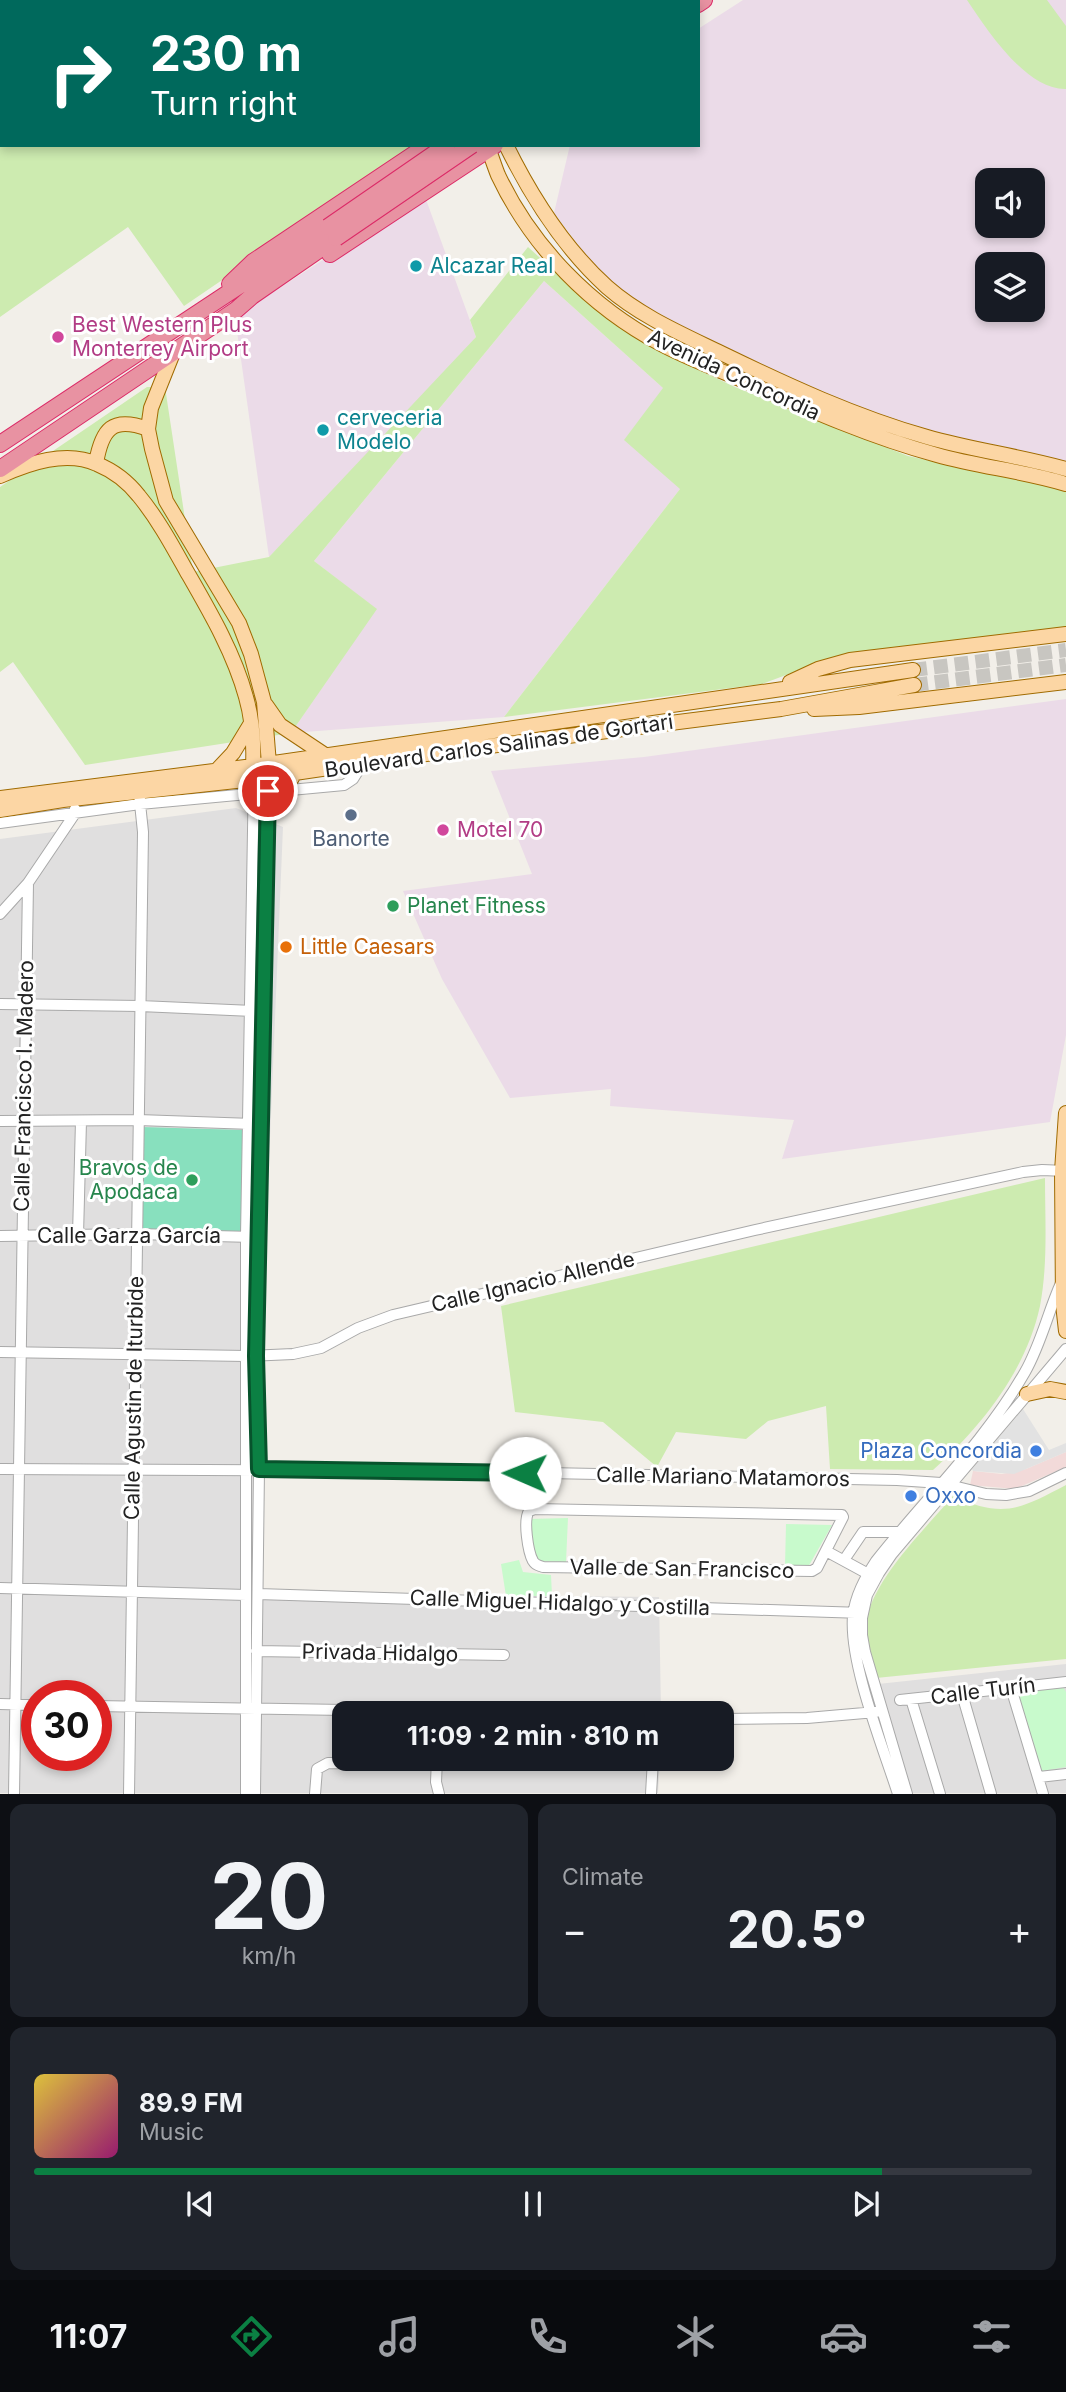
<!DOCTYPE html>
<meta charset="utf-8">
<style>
:root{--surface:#171b24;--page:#20242c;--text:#f1f3f6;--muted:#9ea1a6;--line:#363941;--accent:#0b8043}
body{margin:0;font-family:Inter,sans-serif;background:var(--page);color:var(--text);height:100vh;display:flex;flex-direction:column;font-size:26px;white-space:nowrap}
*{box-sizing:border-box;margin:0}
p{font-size:23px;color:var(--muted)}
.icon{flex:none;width:38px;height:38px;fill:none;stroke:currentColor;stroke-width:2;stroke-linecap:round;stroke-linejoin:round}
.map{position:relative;height:1794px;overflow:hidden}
.sheet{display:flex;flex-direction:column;gap:10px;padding:10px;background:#0d0f14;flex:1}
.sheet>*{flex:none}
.banner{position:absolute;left:0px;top:0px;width:700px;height:147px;box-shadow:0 4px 10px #0003;background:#00695c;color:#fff;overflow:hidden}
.tools{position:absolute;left:975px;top:168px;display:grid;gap:14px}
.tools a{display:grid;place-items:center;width:70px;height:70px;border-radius:14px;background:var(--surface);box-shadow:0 4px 10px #0003;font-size:35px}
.speed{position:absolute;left:21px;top:1680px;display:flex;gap:14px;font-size:35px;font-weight:700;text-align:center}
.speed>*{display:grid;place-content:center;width:91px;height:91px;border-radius:50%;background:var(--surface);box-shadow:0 4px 10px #0003;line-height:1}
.speed .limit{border:10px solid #d22;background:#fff;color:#111}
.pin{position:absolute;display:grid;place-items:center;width:60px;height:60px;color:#fff;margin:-30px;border:4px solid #fff;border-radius:50%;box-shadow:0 2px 7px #0007}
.me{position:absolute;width:77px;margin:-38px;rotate:271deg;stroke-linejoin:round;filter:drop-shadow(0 0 5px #0008)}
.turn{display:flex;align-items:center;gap:24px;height:147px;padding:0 35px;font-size:32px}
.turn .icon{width:91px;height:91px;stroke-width:2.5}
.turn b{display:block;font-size:49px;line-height:60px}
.big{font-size:52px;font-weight:700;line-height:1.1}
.sheet .widget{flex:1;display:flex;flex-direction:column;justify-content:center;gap:10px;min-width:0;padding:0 24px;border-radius:14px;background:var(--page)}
.sheet .dial{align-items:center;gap:0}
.dial b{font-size:91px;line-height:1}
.song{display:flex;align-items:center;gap:21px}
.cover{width:84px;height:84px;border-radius:10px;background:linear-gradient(135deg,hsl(50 70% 55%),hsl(320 70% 35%))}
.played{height:7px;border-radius:4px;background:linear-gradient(90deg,var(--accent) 85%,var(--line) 85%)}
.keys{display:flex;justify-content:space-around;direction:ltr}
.heat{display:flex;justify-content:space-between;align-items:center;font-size:38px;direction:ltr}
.sheet .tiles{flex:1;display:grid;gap:10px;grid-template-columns:1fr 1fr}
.widget:last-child{grid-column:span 2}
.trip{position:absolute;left:332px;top:1701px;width:402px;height:70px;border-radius:14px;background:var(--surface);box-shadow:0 4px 10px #0003;font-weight:700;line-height:70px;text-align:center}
.dock{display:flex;height:112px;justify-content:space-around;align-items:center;background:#090b0e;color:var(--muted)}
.dock .icon{width:49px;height:49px}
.dock .on{color:var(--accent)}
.dock b{font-size:32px;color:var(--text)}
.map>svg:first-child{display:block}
</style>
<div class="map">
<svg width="1066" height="1794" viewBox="0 0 1066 1794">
<rect width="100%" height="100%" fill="#f2efe9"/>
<path fill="#e0dfdf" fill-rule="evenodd" d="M236,808L283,827L251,1593L659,1597L661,1713H345V1759H660L658,1793H0V839ZM37,1696H96V1755H37Z
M1066,1664V1793H909L878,1684Z"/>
<path fill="#f2dad9" d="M1066,1452V1467L1015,1489L970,1485L973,1471L1002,1474L1026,1469Z"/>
<path fill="#ebdbe8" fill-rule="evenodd" d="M743,0H1066V465L965,444L873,417L655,316L631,299L594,266L554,213L570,145H698V29ZM987,180H1032V226H987ZM987,264H1032V310H987Z
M424,194L476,337L407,418L269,557L235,317Z
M544,281L663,388L680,489L504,717L291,733L376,609L314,561Z
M1066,699V1035L1050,1122L782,1159L794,1120L610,1106L611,1089L510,1098L442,979L403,891L532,874L491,771L644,757Z"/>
<path fill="#cdebb0" d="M0,0L377,2H2V145H421L184,306L128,227L0,317Z
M967,0H1047L1066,26V89C1026,90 987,30 967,0Z
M528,247L603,315L669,356L735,387L908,456L1066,490V628L834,657L762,684L504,717L680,489L624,440L663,388L544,281L314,561L377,609L291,733L85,765L13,662L0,672V487L147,387H165L193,572L269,557L476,337L470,320Z
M1045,1178C1045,1220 1048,1264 1040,1306C1026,1371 981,1427 933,1470L830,1469L826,1406L768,1421L746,1439L676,1432L657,1467L603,1422L515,1412L501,1306Z
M1066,1485V1659L876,1678C873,1662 865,1642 866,1625C869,1583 926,1528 953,1496C1004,1519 1020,1509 1066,1485Z"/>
<path fill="#c8facc" d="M568,1518L566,1562L537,1561L528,1519Z
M786,1524L832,1525L807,1569L785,1566Z
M519,1560L523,1572L551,1575L552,1596H506L501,1564Z
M1063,1687L1066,1692V1767L1042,1771L1018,1693Z"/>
<path fill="#88e0be" d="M141,1127L244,1130L243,1232L142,1230Z"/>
<path fill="#e2e2e2" d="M463,0H595L592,2Z
M1023,1409L1049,1450L1066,1443V1452L1014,1474L973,1471L972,1469Z"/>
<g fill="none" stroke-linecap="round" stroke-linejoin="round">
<path stroke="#c8c6c1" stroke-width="14" stroke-dasharray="14 7" stroke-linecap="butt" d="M913,670L1066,650
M914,685L1066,665"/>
<defs>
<path id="minor" d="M6,2L8,0
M0,823L140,804L344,785L353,779L363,763
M0,914L28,883L76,812L75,809
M0,1004L140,1006L253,1011
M0,1121L138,1120L253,1124
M78,1235L81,1121
M0,1236L137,1234L253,1237
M0,1352L246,1356L293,1354L321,1348L358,1328L393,1315L755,1230L1023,1172L1042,1170L1066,1171
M0,1469L449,1471L897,1480L941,1483L986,1494L1006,1495L1029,1491L1066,1473
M535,1509L842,1515L843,1517L817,1568L812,1571L543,1567C538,1565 536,1566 533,1561C528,1552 523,1520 529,1511Z
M826,1551L872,1576
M844,1560L863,1532H904
M0,1588L246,1595
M258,1594L863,1613
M256,1651L504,1655
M1011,1688L1043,1794
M962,1694L991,1794
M911,1699L940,1794
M900,1700L1066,1682
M0,1704L37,1705
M96,1706L521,1713
M723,1719L807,1718L876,1712
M437,1759L436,1782L439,1794
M1039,1777L1066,1774
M14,1794L28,883
M129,1794L143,832L139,794
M246,1794V1237L254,772
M255,1794L259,1469L256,1356L269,785
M315,1794L317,1769L328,1763L416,1764
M651,1794L653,1759
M898,1794C883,1747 849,1663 853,1616C855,1596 865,1578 876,1561C925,1499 985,1442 1025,1372C1041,1344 1048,1312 1061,1283
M907,1794L865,1652L862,1635V1618L867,1595L879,1573L892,1554L1066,1349"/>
<path id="major" d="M396,0L398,2
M421,0L423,2
M487,145C491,155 494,165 498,175C532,247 591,307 661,344C689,359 720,370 749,383C810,410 871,437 937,455C979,467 1024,471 1066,484
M506,145C532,198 563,247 607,287C640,316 682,334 721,353C787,385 856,417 927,437C972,450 1020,456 1066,469
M173,353L151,408L148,429L152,449L166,501L239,623L251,654L264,702L269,764
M96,463C102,429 112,416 148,429
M0,476C29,463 66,450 97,464C114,471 128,482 139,496C158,519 173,547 187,572C210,612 234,653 246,697C252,718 254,744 253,766
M790,682L818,669L850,660L1066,634
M266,705L280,725L325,755
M814,709L859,707L1066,682
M217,770L233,753L250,725
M268,791L292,778
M0,798L253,766L913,670
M0,810L63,800L254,779L403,757L781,709L914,685
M1066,1113L1062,1171L1063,1304L1066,1331
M1027,1394L1050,1389L1066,1392"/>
<path id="highway" d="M632,2L634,0
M659,2L661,0
M684,2L687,0
M698,4L704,0
M330,254L495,145
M230,284L253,262L428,145
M0,444L328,227
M0,469L236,310L252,296L336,238"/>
</defs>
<use href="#minor" stroke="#a9a9a9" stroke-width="12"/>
<use href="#major" stroke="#a06b00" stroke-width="16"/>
<use href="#highway" stroke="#dc2a67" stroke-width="18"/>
<use href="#minor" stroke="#fff" stroke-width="10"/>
<use href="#major" stroke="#fcd6a4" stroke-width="14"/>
<use href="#highway" stroke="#e892a2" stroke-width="16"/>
<defs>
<path id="highway-bridge" d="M328,227L447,145
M336,238L472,145"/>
</defs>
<use href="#highway-bridge" stroke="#dc2a67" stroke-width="18" stroke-linecap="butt"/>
<use href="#highway-bridge" stroke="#e892a2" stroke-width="16"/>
</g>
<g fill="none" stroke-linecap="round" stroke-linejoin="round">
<defs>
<path id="route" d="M268,791L256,1356L259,1469L525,1473"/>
</defs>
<use href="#route" stroke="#07532c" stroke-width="18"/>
<use href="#route" stroke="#0b8043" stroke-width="12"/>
</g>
<g fill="#0f9aa8" stroke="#fff" stroke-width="2.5">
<circle cx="416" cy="266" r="7"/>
<circle cx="323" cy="430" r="7"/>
</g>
<g fill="#d1479c" stroke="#fff" stroke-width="2.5">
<circle cx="58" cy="337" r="7"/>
<circle cx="443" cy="830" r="7"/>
</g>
<circle fill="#5c6f8a" stroke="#fff" stroke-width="2.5" cx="351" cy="815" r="7"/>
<g fill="#2e9e5b" stroke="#fff" stroke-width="2.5">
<circle cx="393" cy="906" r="7"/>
<circle cx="192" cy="1180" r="7"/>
</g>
<circle fill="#e8710a" stroke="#fff" stroke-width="2.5" cx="286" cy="947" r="7"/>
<g fill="#3f7fe0" stroke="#fff" stroke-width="2.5">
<circle cx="1036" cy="1451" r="7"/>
<circle cx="911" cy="1496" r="7"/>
</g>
<g text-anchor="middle" stroke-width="6" stroke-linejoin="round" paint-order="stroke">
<g font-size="21" fill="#0d838f" stroke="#fff" text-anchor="start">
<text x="430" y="273">Alcazar Real</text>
<text x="337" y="425">cerveceria<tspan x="337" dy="24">Modelo</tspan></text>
</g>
<g font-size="21" fill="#b23c85" stroke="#fff" text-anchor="start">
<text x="72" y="332">Best Western Plus<tspan x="72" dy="24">Monterrey Airport</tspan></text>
<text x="457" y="837">Motel 70</text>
</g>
<g font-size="21" fill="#222" stroke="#fff">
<text transform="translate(734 375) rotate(25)" y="7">Avenida Concordia</text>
<text transform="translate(499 746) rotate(-8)" y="7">Boulevard Carlos Salinas de Gortari</text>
<text transform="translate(24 1086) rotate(-89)" y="7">Calle Francisco I. Madero</text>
<text x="129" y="1243">Calle Garza García</text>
<text transform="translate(533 1282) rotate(-13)" y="7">Calle Ignacio Allende</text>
<text transform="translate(134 1398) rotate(-89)" y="7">Calle Agustin de Iturbide</text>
<text transform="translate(723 1477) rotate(1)" y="7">Calle Mariano Matamoros</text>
<text transform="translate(682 1569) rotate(1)" y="7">Valle de San Francisco</text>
<text transform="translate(560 1603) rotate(2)" y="7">Calle Miguel Hidalgo y Costilla</text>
<text transform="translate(380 1653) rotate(1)" y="7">Privada Hidalgo</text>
<text transform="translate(983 1691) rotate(-7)" y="7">Calle Turín</text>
</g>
<g font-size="21" fill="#4e5e75" stroke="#fff">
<text x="351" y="846">Banorte</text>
</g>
<g font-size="21" fill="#27864d" stroke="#fff" text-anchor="start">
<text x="407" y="913">Planet Fitness</text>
<text x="178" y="1175" text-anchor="end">Bravos de<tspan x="178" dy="24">Apodaca</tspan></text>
</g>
<g font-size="21" fill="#c56008" stroke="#fff" text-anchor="start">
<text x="300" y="954">Little Caesars</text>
</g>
<g font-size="21" fill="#366cbe" stroke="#fff" text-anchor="end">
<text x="1022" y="1458">Plaza Concordia</text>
<text x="925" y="1503" text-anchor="start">Oxxo</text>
</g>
</g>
</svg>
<div class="tools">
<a><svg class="icon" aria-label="sound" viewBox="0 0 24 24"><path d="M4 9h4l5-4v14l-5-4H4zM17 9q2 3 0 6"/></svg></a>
<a><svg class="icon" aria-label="layers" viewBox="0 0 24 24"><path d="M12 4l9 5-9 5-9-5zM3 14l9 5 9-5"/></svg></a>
</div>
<div class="speed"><div class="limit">30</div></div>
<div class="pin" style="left:268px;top:791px;background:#d93025"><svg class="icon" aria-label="arrive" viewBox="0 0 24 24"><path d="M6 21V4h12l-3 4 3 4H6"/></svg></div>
<svg class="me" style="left:525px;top:1473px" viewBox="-20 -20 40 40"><circle r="19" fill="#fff"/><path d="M0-13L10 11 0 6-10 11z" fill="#0b8043"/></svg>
<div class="trip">11:09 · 2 min · 810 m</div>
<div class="banner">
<div class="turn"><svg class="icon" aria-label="right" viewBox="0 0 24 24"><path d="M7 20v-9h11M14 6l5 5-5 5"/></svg><div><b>230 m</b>Turn right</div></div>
</div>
</div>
<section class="sheet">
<div class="tiles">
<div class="widget dial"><b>20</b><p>km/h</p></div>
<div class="widget"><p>Climate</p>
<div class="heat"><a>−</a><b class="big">20.5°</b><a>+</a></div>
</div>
<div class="widget">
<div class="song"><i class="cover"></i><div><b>89.9 FM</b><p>Music</p></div></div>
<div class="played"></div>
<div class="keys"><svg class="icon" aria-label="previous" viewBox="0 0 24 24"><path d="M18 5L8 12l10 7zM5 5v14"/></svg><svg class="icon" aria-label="pause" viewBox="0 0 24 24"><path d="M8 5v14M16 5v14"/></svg><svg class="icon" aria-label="next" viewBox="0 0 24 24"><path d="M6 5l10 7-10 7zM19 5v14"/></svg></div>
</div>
</div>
</section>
<nav class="dock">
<b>11:07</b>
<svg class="icon on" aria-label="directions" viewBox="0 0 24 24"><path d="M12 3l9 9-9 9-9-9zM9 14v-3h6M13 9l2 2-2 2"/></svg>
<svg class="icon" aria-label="music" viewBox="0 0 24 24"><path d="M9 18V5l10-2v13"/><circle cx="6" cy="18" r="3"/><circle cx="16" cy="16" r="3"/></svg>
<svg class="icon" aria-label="phone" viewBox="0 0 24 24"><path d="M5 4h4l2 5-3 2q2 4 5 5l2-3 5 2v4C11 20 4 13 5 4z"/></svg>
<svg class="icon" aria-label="climate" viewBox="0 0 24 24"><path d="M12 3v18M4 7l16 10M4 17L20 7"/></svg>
<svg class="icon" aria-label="car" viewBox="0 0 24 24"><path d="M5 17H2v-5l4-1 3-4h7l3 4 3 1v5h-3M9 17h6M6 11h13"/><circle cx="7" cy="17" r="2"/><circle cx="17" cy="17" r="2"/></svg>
<svg class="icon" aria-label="filters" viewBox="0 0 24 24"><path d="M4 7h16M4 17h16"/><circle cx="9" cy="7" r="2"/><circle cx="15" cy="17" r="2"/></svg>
</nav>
